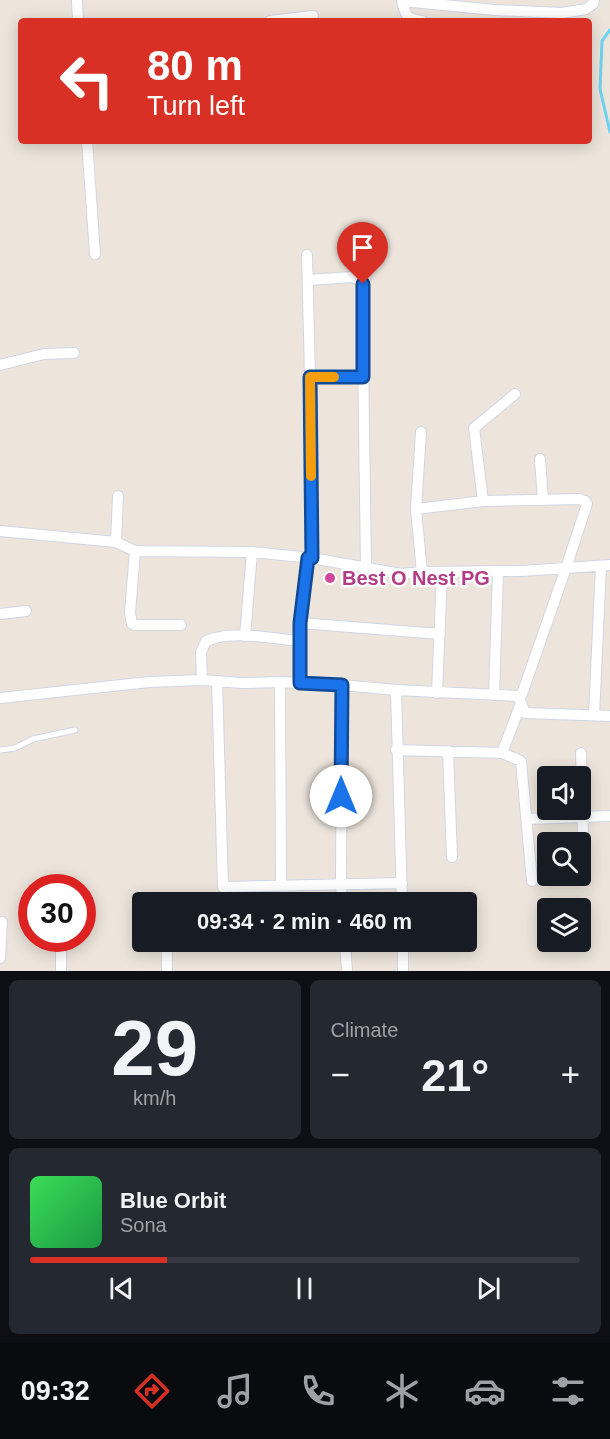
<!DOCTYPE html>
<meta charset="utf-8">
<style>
:root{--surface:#171b24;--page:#242831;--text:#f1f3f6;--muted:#9ea1a6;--line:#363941;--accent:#d93025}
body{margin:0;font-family:Arial,sans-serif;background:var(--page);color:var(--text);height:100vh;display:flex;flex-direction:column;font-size:22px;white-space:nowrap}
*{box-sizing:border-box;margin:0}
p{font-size:20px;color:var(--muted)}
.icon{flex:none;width:33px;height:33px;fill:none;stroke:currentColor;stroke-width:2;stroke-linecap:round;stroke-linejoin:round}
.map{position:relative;height:971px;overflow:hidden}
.details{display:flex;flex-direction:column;gap:9px;padding:9px;background:#0d0f14;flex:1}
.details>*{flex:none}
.guide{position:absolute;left:18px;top:18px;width:574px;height:126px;border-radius:6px;box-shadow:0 3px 15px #0003;background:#d93025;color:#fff;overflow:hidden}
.fabs{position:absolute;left:537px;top:766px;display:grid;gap:12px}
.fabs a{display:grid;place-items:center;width:54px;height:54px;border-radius:6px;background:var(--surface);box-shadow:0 3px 15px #0003;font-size:30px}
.speed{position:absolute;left:18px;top:874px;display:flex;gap:12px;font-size:30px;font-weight:700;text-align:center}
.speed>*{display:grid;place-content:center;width:78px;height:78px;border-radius:50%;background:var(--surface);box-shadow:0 3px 15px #0003;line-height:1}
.speed .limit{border:9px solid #d22;background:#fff;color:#111}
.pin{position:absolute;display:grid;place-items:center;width:51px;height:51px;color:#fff;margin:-62px -26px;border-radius:50% 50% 50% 0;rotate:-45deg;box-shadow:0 0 6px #0007}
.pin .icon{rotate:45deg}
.me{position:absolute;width:66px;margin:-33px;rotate:0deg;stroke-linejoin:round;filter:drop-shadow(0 0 4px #0008)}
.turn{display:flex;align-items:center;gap:21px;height:126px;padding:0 30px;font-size:27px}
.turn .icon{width:78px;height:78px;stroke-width:2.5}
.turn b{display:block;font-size:42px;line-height:51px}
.big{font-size:45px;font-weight:700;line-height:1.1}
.details .widget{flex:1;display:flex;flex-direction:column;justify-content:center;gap:9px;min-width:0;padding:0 21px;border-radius:9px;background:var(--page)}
.details .dial{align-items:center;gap:0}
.dial b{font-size:78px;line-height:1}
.song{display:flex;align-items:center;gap:18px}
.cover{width:72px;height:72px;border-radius:9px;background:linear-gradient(135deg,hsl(130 70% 55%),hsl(140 70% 35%))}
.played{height:6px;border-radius:3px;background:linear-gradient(90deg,var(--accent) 25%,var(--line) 25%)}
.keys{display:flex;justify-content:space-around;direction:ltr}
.heat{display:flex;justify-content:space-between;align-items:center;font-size:33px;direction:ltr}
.details .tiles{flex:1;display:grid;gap:9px;grid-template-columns:1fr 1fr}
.widget:last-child{grid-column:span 2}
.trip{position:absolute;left:132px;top:892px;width:345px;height:60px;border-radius:6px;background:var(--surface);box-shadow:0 3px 15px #0003;font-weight:700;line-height:60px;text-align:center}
.tabs{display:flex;height:96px;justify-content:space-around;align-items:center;background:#090b0e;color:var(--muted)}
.tabs .icon{width:42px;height:42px}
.tabs .selected{color:var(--accent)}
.tabs b{font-size:27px;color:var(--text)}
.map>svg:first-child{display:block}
</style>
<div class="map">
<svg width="610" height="971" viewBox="0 0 610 971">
<rect width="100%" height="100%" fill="#ede5dc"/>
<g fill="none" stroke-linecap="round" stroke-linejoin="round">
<path stroke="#6dd3f1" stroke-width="3" d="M610,30L602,41L600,89L610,132"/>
<defs>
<path id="lane" d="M0,750L15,748L33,739L75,730"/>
<path id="street" d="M77,0L78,21
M402,0V1L495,10L562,13L586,9L593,4L594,0
M402,1C406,16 406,19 422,21
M270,21L313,16
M87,141L95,254
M307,255L310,377L312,558
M308,280L352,277L359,280L362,284L366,568
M0,365L44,354L74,353
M310,377H363
M421,432L416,509L422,572
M540,459L543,500
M483,501L474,428L515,394
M0,531L116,542L135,551L252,552L312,558L401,574L422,572L521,571L610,565
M116,542L118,496
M135,551L130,613L132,624L135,625H181
M0,614L26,611
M300,623L440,634
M245,636L252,552
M202,680L201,652L206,641C234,630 269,638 299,641
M217,681L223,887L402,883
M280,682L281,886
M300,683V623L308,558
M342,685L396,690L518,696L522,694L566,568L587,504L585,501L579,499L483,501L416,509
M396,690L402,903
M437,693L442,573
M494,695L498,571
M518,696L525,713L610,716
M0,698L149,682L202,680L242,683L280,682L342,685L341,885L342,903
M594,715L601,566
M396,750L502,753L521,761L532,881
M448,751L452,857
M502,753L521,703
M581,753L584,880
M527,819L610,816
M345,942L347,971
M403,942V971
M0,958L2,922
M61,971V939
M167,971V942"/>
</defs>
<use href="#lane" stroke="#d1d6e4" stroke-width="7"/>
<use href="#street" stroke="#d1d6e4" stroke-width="12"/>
<use href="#lane" stroke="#fff" stroke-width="5"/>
<use href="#street" stroke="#fff" stroke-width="10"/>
</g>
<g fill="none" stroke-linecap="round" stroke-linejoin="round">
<defs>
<path id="route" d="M341,796L342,685L300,683V623L308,558H312L310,377H363V284"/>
</defs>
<use href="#route" stroke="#114b97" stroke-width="15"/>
<use href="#route" stroke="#1a73e8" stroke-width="10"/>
<path stroke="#f59e0b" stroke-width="10" d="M311,476L310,377H334"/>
</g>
<circle fill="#d1479c" stroke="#fff" stroke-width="2" cx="330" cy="578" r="6"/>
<g text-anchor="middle" stroke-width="5" stroke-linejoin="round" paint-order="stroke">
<g font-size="20" font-weight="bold" fill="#b23c85" stroke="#fff" text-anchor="start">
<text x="342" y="585">Best O Nest PG</text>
</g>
</g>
</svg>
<div class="fabs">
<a><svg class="icon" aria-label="sound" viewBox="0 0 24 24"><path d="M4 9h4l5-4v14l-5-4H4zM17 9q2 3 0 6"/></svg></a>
<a><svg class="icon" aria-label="search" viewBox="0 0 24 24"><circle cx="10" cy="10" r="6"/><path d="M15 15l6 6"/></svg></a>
<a><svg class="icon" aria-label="layers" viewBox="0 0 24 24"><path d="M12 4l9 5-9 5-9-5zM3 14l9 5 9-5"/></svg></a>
</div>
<div class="speed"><div class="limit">30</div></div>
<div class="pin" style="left:363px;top:284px;background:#d93025"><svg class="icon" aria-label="arrive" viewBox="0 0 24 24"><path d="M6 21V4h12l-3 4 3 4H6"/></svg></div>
<svg class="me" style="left:341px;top:796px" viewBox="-20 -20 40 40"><circle r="19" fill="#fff"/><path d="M0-13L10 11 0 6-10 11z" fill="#1a73e8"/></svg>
<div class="trip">09:34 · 2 min · 460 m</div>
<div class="guide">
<div class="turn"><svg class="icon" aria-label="left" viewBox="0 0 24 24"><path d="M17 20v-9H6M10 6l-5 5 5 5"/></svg><div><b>80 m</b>Turn left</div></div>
</div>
</div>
<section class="details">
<div class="tiles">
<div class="widget dial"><b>29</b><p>km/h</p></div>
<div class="widget"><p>Climate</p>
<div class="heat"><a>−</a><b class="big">21°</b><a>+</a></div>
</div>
<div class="widget">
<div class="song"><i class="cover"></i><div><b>Blue Orbit</b><p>Sona</p></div></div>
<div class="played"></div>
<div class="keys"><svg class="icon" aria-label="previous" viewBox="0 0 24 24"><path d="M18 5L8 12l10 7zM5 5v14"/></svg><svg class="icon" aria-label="pause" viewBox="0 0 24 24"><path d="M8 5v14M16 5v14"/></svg><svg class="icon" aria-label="next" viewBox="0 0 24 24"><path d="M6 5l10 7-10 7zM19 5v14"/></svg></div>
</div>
</div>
</section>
<nav class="tabs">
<b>09:32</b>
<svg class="icon selected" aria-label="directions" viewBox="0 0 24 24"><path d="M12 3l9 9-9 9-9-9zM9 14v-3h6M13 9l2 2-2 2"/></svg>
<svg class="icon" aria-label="music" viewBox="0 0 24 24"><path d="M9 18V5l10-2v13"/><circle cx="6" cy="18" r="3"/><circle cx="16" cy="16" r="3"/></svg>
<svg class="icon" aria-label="phone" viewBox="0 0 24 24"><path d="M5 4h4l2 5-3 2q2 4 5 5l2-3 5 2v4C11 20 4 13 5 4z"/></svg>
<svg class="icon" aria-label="climate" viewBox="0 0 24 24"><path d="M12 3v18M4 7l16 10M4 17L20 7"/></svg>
<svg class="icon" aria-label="car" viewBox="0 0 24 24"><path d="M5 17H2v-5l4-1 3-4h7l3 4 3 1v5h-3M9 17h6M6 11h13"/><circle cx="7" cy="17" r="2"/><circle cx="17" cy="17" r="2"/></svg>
<svg class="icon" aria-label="filters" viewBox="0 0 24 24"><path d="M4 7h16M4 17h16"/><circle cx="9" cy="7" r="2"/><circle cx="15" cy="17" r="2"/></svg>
</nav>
